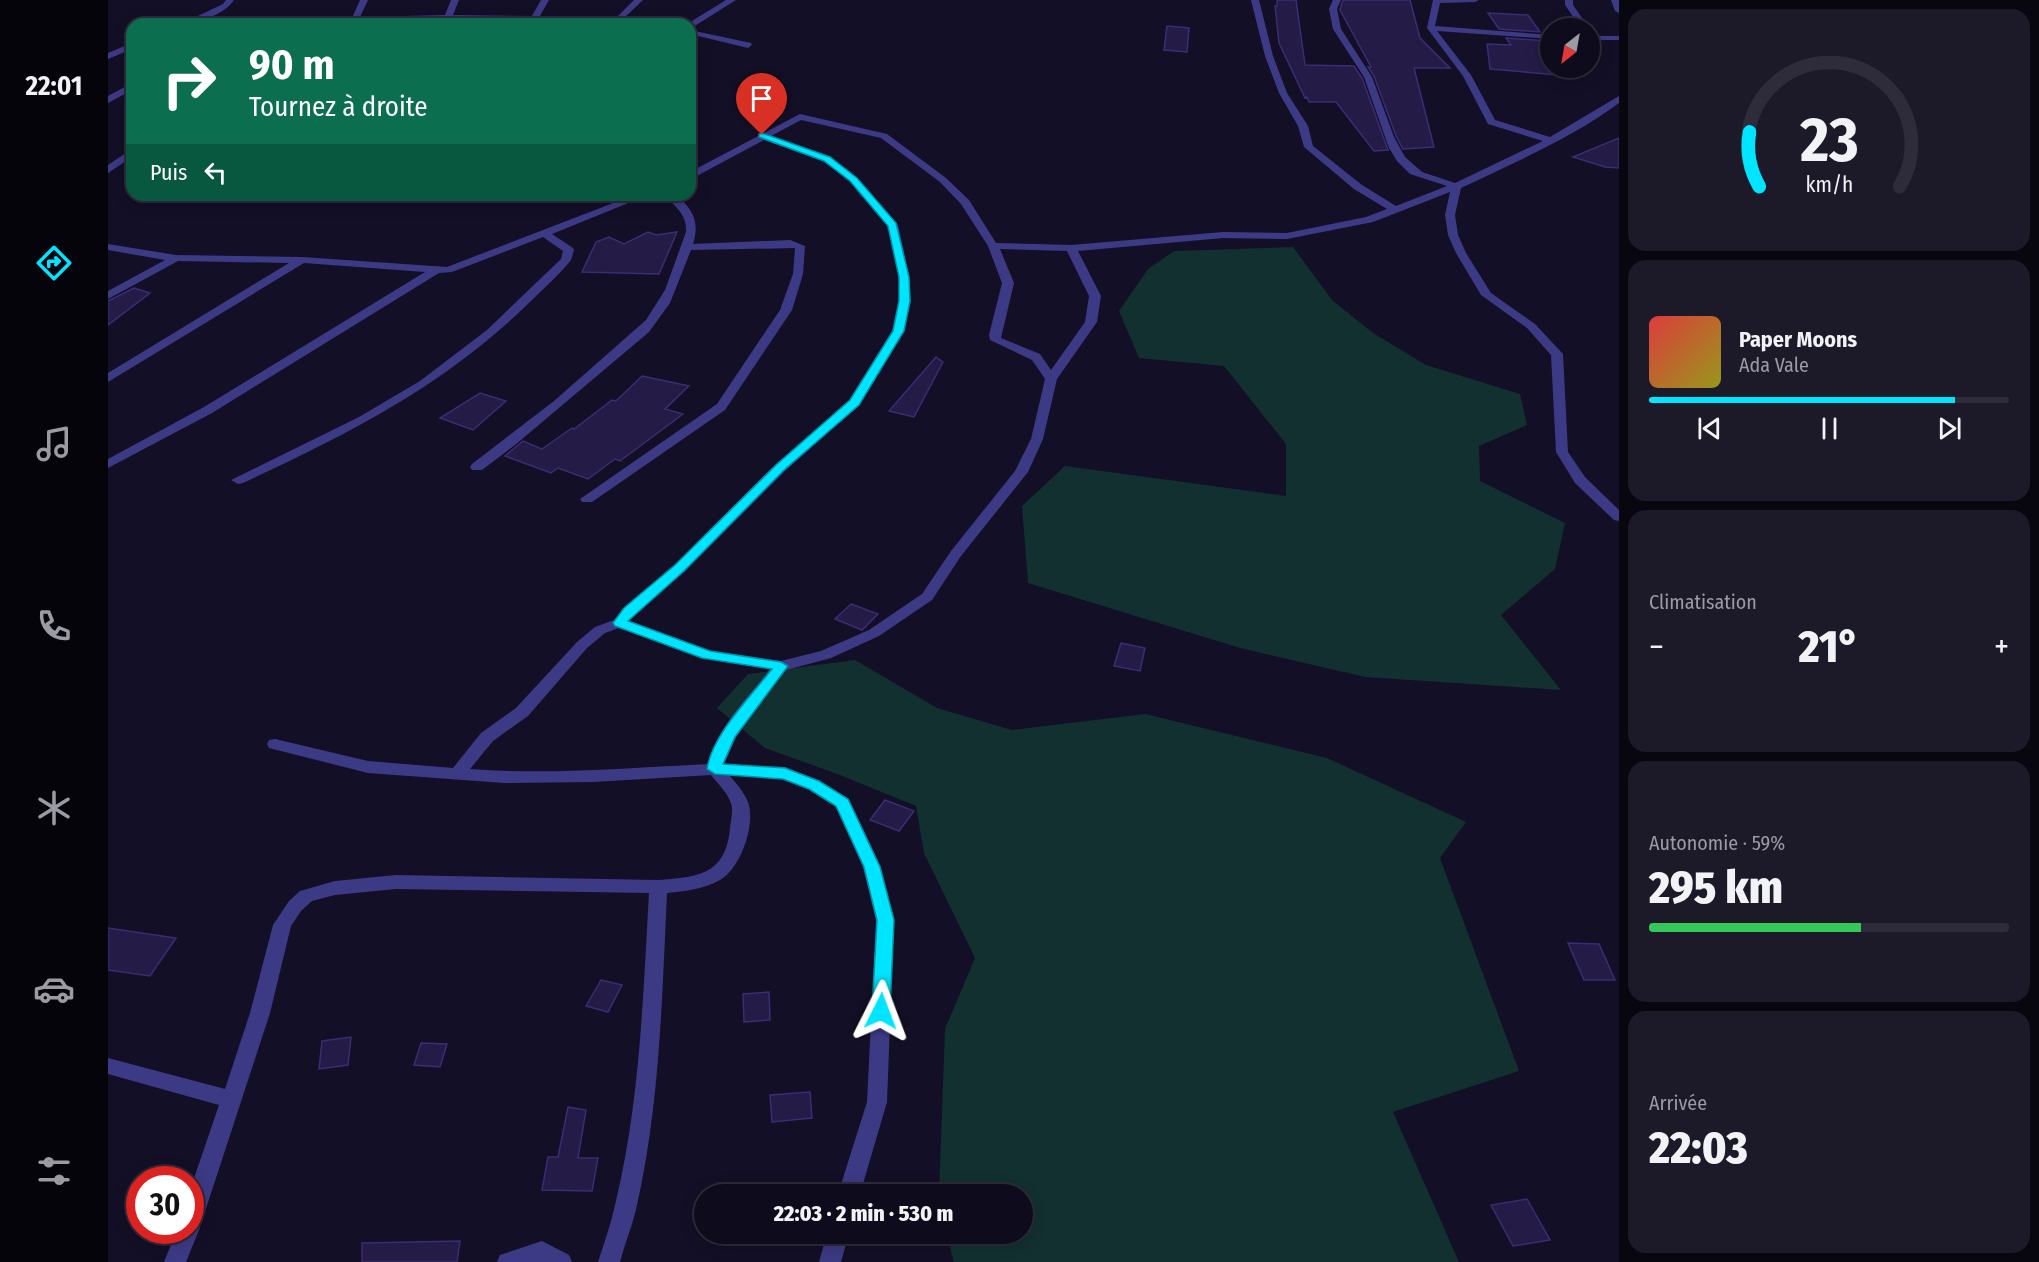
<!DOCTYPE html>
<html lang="fr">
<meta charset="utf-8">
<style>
:root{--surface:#0e0b1c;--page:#1c1929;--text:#f1f3f6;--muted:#9b9ba3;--line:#2e2b3b;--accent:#00e5ff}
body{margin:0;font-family:"Fira Sans Condensed",sans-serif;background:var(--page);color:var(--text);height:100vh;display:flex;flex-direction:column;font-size:22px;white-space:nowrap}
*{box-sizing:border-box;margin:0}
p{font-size:20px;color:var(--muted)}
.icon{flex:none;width:33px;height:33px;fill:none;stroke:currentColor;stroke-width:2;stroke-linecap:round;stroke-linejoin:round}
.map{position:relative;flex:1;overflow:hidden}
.panel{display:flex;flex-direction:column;gap:9px;padding:9px;background:#08060f;width:420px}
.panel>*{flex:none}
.top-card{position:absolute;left:18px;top:18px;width:570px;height:183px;border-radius:18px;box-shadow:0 3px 15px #0003,0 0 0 2px var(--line);background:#0b6e4f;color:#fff;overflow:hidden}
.needle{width:39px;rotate:211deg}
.buttons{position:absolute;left:1432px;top:18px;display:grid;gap:12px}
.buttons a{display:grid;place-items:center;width:60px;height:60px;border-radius:50%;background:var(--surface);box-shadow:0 3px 15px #0003,0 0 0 2px var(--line);font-size:30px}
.speed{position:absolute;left:18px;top:1166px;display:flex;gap:12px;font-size:30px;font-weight:700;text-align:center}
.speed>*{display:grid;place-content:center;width:78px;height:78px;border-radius:50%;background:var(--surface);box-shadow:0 3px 15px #0003,0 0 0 2px var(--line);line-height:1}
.speed .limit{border:9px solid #d22;background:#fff;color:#111}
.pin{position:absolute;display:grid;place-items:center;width:51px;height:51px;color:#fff;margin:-62px -26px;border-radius:50% 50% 50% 0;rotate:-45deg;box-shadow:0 0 6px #0007}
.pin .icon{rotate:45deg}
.me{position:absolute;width:66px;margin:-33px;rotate:3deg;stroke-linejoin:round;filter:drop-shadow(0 0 4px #0008)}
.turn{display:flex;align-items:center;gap:21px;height:126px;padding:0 24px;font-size:27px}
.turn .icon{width:78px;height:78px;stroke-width:2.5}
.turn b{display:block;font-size:42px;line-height:51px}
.then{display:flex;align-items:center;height:57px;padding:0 24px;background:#0003;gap:12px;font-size:22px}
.big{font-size:45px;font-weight:800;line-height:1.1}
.panel .widget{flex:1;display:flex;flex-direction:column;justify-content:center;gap:9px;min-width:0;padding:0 21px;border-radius:18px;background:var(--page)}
.panel .dial{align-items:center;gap:0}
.dial svg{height:156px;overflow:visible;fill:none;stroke:var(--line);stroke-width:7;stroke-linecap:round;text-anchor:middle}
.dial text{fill:var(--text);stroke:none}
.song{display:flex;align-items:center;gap:18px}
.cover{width:72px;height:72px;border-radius:9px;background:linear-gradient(135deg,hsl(0 70% 55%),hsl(60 70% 35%))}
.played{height:6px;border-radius:3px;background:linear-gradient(90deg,var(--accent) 85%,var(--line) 85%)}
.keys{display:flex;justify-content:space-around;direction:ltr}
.heat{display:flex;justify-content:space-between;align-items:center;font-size:33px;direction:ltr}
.charge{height:9px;border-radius:4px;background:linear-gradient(90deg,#34c759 59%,var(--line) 0)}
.trip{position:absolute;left:586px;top:1184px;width:339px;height:60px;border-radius:30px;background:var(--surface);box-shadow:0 3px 15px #0003,0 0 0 2px var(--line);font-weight:800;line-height:60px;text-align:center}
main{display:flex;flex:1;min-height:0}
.menu{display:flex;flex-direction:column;width:108px;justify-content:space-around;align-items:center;background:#06040b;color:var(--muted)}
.menu .icon{width:42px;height:42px}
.menu .active{color:var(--accent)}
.menu b{font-size:27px;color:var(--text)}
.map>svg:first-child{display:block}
</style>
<main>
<nav class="menu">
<b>22:01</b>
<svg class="icon active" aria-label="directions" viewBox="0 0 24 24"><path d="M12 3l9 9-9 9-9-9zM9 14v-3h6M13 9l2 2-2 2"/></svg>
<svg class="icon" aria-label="music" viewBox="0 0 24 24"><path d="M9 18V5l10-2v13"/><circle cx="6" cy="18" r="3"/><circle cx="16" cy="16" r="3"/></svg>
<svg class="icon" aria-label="phone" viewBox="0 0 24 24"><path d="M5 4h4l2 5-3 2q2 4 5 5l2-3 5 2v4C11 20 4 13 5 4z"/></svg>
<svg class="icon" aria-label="climate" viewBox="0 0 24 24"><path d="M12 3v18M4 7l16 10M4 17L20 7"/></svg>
<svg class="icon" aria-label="car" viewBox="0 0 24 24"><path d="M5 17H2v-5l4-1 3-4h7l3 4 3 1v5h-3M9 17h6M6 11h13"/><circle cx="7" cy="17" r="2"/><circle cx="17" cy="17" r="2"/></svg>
<svg class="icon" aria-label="filters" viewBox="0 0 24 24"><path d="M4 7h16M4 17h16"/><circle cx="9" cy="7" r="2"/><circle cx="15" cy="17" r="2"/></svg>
</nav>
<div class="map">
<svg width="1511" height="1262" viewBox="0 0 1511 1262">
<rect width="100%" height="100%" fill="#130f26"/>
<path fill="#12302f" d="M1185,247L1224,300L1265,333L1318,365L1412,394L1419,425L1371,446L1372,481L1457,523L1447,569L1393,615L1453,690L1257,677L1132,648L920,583L914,506L957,466L1178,496V444L1116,366L1031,358L1011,311L1040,269L1066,251Z
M747,660L829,708L904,730L1037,714L1219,758L1358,822L1332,858L1411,1071L1285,1112L1351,1262H846L838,1233H915V1194H831L837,1029L867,958L816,853L808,806L732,775L657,748L609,708L640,674Z"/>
<path fill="#241b47" stroke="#3b2d73" stroke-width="1.5" d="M1169,0H1188L1197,65L1246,66L1254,78L1280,150L1266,151L1228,102H1201L1199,97L1197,98L1171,43L1167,6H1169Z
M1235,0H1302L1312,38L1342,68H1306L1326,147L1295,149L1288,136L1266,76L1260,67H1263L1232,10Z
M1380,13L1420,15L1432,32L1391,29Z
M1059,26L1081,28L1079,52L1056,50Z
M1398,38L1438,41L1443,48V68H1457L1463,76L1382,69L1379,44L1403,45Z
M1511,138V168L1497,167L1465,157Z
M540,232L548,235L569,232L551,274L474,272L488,242L501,237L516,244Z
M26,288L42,293L0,325V301Z
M828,357L835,362L806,417L781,411Z
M534,376L581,386L557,409L575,414L512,461L507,459L480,479L450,468L443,473L397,456L415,441L434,449L464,428L466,429L504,400L508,401Z
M372,393L398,401L365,430L332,418Z
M743,604L770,614L754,630L727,619Z
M1013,643L1037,648L1032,671L1006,666Z
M777,800L806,811L791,831L762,820Z
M0,928L68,938L42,976L0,970Z
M1460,943L1491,944L1507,980H1476Z
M493,980L514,985L500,1012L478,1006Z
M661,992L662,1020L636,1022L635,994Z
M243,1037L240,1065L211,1069L214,1041Z
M313,1043L339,1044L332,1067L306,1065Z
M702,1092L704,1118L664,1122L662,1095Z
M460,1107L478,1110L470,1158H490L484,1191L434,1190L440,1157H450Z
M1419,1199L1442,1240L1405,1246L1383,1205Z
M352,1241L349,1262H254V1243Z"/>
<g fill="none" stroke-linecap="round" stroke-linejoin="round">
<path fill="#3d3a85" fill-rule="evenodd" d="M118,0H126C117,14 90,24 73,24L115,4Z
M252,0H260L252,17L337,15L343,0H351L345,15L424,16L433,0H441L432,16L506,20L526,0H535L514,20L540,22L544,24L406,19L249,21L246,24H237L244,18Z
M618,0H628L585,27H582V24H579Z
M1143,0H1151L1165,56L1179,93L1200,126L1205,146L1254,185L1288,206L1339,186L1302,174L1289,161L1281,148L1256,77L1225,29L1221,9L1225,0H1233L1229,9L1233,29L1264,77L1286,137L1297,157L1314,172L1347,183L1435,141L1380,124L1355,76L1319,28L1325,0H1371L1367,2L1332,3L1327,26L1443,35V39L1329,31L1363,75L1387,120L1442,137L1511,96V103C1462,139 1407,162 1353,188L1347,215L1350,235L1358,253L1383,293L1427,324L1455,354L1460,452L1477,477L1511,510V521L1506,520L1467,483L1448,452L1443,355L1419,328L1373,295L1348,253L1340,235L1337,215L1342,192L1265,222L1179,239L1115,238L970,251L993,296L989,322L949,379L935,439L920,472L853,556L824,600L771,636L723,658L678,670L631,731L616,764L677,767L712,781L741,799L773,867L786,920L779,1102L752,1194H730L759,1102L768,920L755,867L728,807L700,789L675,779L621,775C628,783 636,792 640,802C648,824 633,868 612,880C597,889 577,891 559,893C554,997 552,1103 529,1205C525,1224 517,1243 512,1262H490C496,1243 503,1224 507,1205C532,1103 535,997 541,893L288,889L227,895L204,901L193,911L183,926L162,1013L91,1230L78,1262H56L69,1230H82V1190L111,1105L0,1074V1058L117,1089L142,1013L165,925L181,901L192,891L227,881L288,875L550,880C590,877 618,875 622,828C623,819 626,809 622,801C618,791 609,783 603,775L485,782L396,783L260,773L161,748L159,744L161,740L167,739L260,761L345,768L373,733L408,708L469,642L487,627L506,620L516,608L567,565L667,465L742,400L784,331L791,301V277L780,226L743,182L716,161L656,140L585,178L582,179V172L692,114L779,134L838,178L861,200L888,243L963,245L1115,232L1179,233L1258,217L1279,209L1246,189L1196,147L1190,126L1171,93L1157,56ZM693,120L773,138L832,182L853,204L880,246L894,283L881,335L882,340L924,360L937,379L923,439L907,471L843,551L814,594L761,630L713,651L673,661L602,651L520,621L577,571L677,471L751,405L796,331L803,301L801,277L790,225L749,178L722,157L663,136ZM892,249L959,251L981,296L977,322L943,370L932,354L893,338L906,283ZM511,628L594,658L662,669C640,698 609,727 600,764C521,768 441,775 362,769L385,741L420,716L479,648L497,633Z
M1457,0H1465V5L1481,28H1473L1457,5Z
M1503,0H1511V13L1507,11Z
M582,30L643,43L644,45L640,48L582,34Z
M1482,36H1511V40H1482Z
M24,43V49L0,59V53Z
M24,83V90L0,103V96Z
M24,149V157L0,173V165Z
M526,195H540L444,234L465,248L466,250L463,260C452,274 438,286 425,299C338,385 244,432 135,483L130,484L123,480L251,417L312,381L379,330L453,259L455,251L435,237L344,272L331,273L104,413L0,468V459L96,407L317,272L196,263L0,382V373L181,263L70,261L0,299V291L57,260L0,250V244L68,255L194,257L339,267Z
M557,195H568C585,209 592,222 585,244L682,240L697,246L695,274L684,310L617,410L484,502H474L472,499L609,404L672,310L685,274L687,248L583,250L562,303L541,332L407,445L374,470H364L362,467L364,464L446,401L538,320L557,290L578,232C579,214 568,208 557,195Z
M719,1233H741L733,1262H711Z
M434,1241L461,1255L464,1262H389L392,1255Z"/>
</g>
<path fill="#00e5ff" stroke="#0095a6" stroke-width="1.5" d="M654,133L722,157L749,178L788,223L801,277L802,301L796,331L751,405L676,470L576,571L520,621L602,651L673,662L680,666L627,737L615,764L677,768L711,781L740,799L772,867L786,920L782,1011L779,1016L773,1018L767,1016L764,1011L769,920L756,867L728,806L701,789L675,779L607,774L599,769C604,735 643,696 664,669L594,658L507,626L505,623L516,608L567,565L668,465L742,400L785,331L791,301V277L780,226L742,181L716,161L651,137V134Z"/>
</svg>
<div class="buttons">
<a><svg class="needle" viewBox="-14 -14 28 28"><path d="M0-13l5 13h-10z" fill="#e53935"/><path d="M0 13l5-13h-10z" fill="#9b9ba3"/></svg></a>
</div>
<div class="speed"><div class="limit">30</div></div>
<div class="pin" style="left:654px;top:135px;background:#d93025"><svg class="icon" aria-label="arrive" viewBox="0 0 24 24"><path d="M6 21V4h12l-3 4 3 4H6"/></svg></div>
<svg class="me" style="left:773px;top:1011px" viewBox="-20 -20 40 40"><path d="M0-17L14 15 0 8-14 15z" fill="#00e5ff" stroke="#fff" stroke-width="4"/></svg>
<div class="trip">22:03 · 2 min · 530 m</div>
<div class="top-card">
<div class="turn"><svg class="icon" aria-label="right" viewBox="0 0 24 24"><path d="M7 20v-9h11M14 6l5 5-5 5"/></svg><div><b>90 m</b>Tournez à droite</div></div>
<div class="then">Puis<svg class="icon" aria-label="left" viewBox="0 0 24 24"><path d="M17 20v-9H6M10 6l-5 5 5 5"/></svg></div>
</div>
</div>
<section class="panel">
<div class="widget dial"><svg viewBox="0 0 100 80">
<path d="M14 69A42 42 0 1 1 86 69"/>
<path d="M14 69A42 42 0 0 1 9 41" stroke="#00e5ff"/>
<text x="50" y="56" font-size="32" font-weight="700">23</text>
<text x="50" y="72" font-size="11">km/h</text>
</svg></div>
<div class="widget">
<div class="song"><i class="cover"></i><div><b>Paper Moons</b><p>Ada Vale</p></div></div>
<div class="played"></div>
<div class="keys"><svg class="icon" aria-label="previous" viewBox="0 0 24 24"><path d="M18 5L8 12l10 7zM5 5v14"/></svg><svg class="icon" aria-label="pause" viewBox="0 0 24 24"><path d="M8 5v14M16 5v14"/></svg><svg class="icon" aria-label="next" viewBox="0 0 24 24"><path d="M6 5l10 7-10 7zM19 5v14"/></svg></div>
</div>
<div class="widget"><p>Climatisation</p>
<div class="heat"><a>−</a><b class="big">21°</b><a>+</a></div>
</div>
<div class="widget"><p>Autonomie · 59%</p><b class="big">295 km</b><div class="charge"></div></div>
<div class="widget"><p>Arrivée</p><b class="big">22:03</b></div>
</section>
</main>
